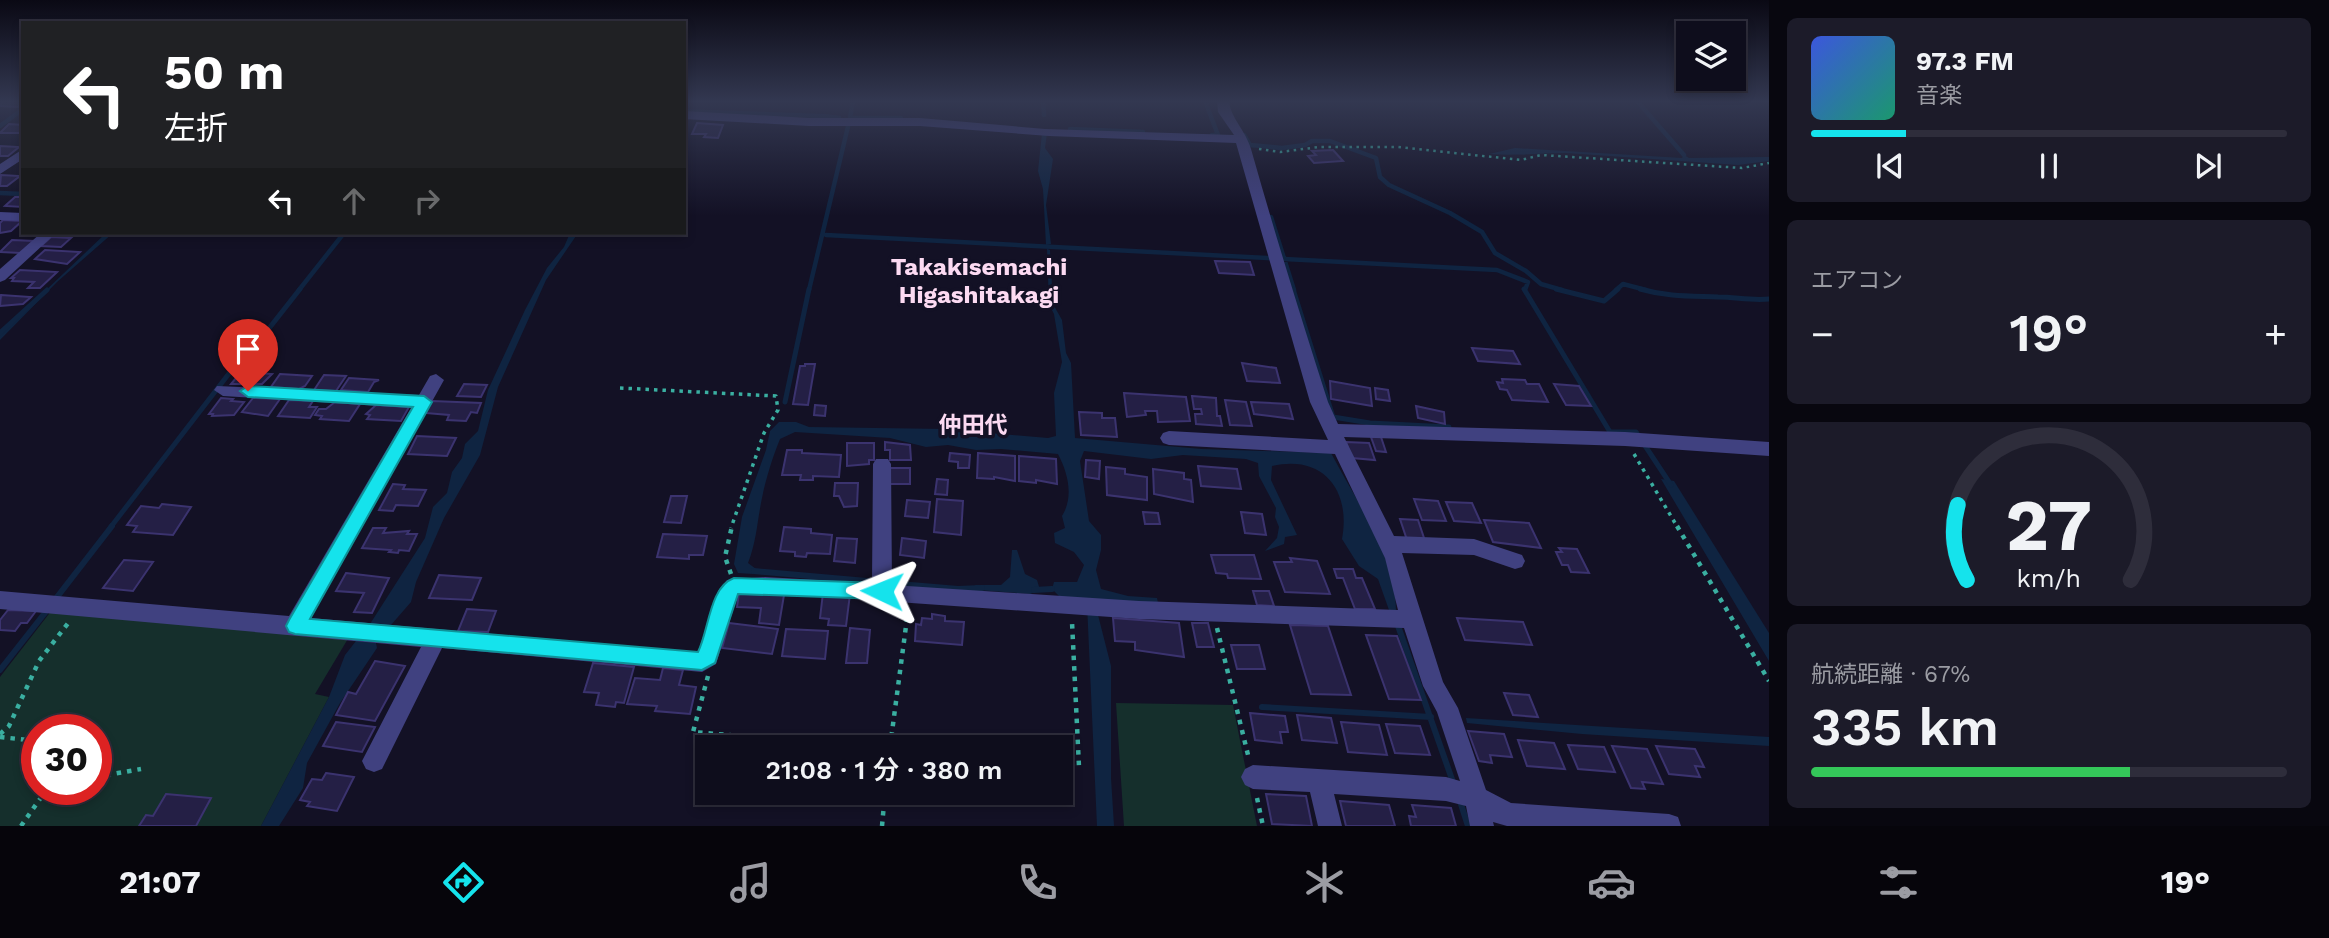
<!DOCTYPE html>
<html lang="ja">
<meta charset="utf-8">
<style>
:root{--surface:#0e0d1c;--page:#1c1b29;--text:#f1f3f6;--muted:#9b9ca3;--line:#2e2d3b;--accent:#15e3ec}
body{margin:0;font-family:"Work Sans","Noto Sans JP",sans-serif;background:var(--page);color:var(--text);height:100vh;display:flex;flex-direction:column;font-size:26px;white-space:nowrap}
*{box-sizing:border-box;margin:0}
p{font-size:23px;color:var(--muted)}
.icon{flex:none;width:38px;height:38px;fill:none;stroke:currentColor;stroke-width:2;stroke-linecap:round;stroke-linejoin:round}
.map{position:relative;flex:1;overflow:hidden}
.sheet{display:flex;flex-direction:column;gap:18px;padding:18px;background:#08070f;width:560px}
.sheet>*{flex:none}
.banner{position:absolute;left:21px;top:21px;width:665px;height:214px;border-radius:0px;box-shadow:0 4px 10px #0003,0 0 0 2px var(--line);background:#202124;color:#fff;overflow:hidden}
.controls{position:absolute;left:1676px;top:21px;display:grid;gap:14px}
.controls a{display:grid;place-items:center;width:70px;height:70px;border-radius:0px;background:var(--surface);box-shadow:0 4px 10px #0003,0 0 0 2px var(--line);font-size:35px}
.speed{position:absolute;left:21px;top:714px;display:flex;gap:14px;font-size:35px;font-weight:700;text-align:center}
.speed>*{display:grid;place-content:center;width:91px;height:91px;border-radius:50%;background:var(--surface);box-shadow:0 4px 10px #0003,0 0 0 2px var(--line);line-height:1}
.speed .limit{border:10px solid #d22;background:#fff;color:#111}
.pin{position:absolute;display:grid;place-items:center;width:60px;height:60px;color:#fff;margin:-72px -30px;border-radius:50% 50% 50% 0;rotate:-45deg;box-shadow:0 0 7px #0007}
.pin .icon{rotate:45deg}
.me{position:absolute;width:77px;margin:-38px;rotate:272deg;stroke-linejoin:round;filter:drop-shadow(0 0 5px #0008)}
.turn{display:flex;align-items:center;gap:24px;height:147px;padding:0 28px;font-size:32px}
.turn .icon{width:91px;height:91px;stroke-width:2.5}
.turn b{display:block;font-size:49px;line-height:60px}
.lanes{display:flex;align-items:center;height:66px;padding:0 28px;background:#0003;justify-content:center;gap:35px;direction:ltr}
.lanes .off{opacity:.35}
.big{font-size:52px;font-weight:600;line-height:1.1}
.sheet .card{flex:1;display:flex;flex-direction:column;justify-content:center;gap:10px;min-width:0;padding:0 24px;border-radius:10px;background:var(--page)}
.sheet .dial{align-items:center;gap:0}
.dial svg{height:182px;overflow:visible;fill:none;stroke:var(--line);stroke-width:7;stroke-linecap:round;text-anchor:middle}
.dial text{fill:var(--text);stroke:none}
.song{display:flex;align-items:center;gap:21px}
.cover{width:84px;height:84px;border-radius:10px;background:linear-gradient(135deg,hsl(230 70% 55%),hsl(160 70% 35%))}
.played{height:7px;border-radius:4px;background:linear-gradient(90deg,var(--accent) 20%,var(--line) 20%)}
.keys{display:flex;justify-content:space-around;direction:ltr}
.heat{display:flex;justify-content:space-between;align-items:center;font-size:38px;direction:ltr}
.charge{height:10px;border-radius:5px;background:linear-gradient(90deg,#34c759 67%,var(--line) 0)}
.trip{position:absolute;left:695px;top:735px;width:378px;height:70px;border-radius:0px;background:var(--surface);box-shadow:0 4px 10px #0003,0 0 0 2px var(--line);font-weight:600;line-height:70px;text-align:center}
.tab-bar{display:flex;height:112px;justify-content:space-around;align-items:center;background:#06050b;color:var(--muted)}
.tab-bar .icon{width:49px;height:49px}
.tab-bar .active{color:var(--accent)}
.tab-bar b{font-size:32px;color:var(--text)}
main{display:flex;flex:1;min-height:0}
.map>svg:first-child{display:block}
</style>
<main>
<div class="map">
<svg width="1769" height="826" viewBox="0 0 1769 826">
<rect width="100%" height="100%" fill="#131125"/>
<path fill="#152f2c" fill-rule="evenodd" d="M52,610L349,637L315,694L329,697L261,826H0V677ZM37,730H96V789H37Z
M1116,703L1233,705L1257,826H1124Z"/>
<path fill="#0f2441" d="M684,109L826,114L841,116V119L684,113Z
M1042,133H1047L1045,148L1053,159L1046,205L1051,244L1046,245L1043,189L1038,171Z
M1515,148L1682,158L1684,155L1689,158L1766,157H1769V161L1738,165L1566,153C1540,153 1515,156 1489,154Z
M106,233H113L57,282L0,340V334Z
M570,233H578L546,280L498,387L480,455L444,518L416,582L411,602L391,625L370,624L425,538L433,507L447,493L452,472L462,458L465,444L478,431L488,390L525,310L547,268L564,247Z
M1047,249L1050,250L1053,304L1062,320L1066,353L1071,363L1075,438L1202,449L1331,453C1356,501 1396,555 1396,611L1389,610L1378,579L1359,566L1342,539C1351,491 1324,454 1272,466L1271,480L1297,535L1285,537L1284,544L1265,551L1277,538L1279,527L1275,517L1276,508L1259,476L1258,463L1246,459L1183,455L1151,459L1084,451L1080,461L1089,521L1101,535V550L1096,570L1101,589L1128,596L1157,598L1158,603L1098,615L1111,666V778L1114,826H1097L1087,604L1060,597L1052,589L1054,582H1077L1084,565L1074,552L1055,543L1054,533L1065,528L1062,516C1074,497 1068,473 1058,454L1001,449L976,450L948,445L926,447L890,438L795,432L780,439C772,459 765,481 761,503C757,524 756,543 748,563L756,569L753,574L738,573L734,564L742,517L766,450L770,431L779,422H796L809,427L945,429L1048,438L1056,436L1054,393L1062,362L1054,314L1049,304Z
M1661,479L1674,481L1769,633V661Z
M1012,550H1017L1025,574L1037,580L1040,590L1030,594L977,590L975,585H1001L1010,577Z
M356,641L376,643L377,648L340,703L307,763L303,788L279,826H261L329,697L345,655Z
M1466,718L1769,737V746L1582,734L1467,723Z"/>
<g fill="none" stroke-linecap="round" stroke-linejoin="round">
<path stroke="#0f2441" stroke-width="4.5" d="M1043,101L1044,115
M1205,101L1218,135H1212
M1637,101L1684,155
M850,118L853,101
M0,126L23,109
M1070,129L1143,132
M1244,135L1250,145L1282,148L1305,145L1312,141H1330L1376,158L1380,177L1389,185L1450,213L1482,232L1495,253L1526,271L1541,284L1562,290
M0,193L23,194
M1271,217L1294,290
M826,235L1497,270L1528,282L1525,290
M299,290L344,233
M809,290L850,118H901
M1616,290L1623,284L1646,290"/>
<path stroke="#0f2441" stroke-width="5" d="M1293,289L1333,417L1370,423L1449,427
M1524,289L1610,432H1636L1671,485
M1556,289L1604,301L1618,289
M1640,289C1668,297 1689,296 1718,297C1736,297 1751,301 1769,299
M0,333L47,290
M785,402L809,289
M110,528L234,367L245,359L300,289"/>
<path stroke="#0f2441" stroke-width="6" d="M754,571L878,582
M887,583L958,589L982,588
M1034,590L1052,589
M54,601L112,526
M1397,623L1454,785
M0,670L48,609
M1262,707L1431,717
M1459,798L1468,826"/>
</g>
<path fill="#241f45" stroke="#3b336f" stroke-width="2" d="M3,101H23V103L18,107L0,106Z
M697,123L723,125L718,138L704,137L706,134H692Z
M9,124L23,125V133H0Z
M0,146L19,147L8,156H0Z
M1333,150L1343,161L1314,163L1308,156L1316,155L1312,151Z
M1,175L20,176L7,186H0Z
M15,197H23V207L5,206Z
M3,220L22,221L11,231L0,233V223Z
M51,237L71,238L61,247L41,246Z
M12,240L34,241L21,253L0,252Z
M45,250L80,252L67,264L35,259Z
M1215,261L1250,262L1254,275L1219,273Z
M20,270L57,272L40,288H28L34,282L12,281L14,278H11Z
M1,295L31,297L23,304L0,306Z
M1472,348L1513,351L1520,364L1478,361Z
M1242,363L1276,368L1280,383L1247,381Z
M805,364H815L808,405L793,404L800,366H805Z
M241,372L272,374L262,384H231Z
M280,374L312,376L305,386L299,389L271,387Z
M324,375L346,376L336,391L314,390Z
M349,378L379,380L374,382L368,392L341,390Z
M1502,379L1525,380L1527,384H1539L1548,402L1512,400L1507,390L1500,389L1497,382L1503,383Z
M1330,381L1370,388L1372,406L1331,399Z
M464,384L487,385L481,397L457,396Z
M1554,384L1579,386L1591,406L1566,405Z
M1375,388L1388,390L1390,401L1376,399Z
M1124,393L1186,397L1190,421L1158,422L1157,411H1145L1146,415L1127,417Z
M1192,396L1216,398L1217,416H1220L1222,426L1196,424L1195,414H1202L1201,409H1194Z
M221,398L233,399L231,401L244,402L234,415L212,416L213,414H209Z
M253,398L280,399L268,416L242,412Z
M289,400L313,401L309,407H317L310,418L278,416Z
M1225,400L1246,402L1252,426L1230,425Z
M432,401L481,403L477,413L471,412L466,421L447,420L449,415L425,413Z
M335,402L360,404L349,421L320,419L322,416L315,415L319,409H326Z
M1251,402L1289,404L1293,419L1254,414Z
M376,405L409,407L401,421L367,419L370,415L366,414Z
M815,405L826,406L825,416L814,415Z
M1416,406L1444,412L1445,424L1418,418Z
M1079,412L1102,413V418H1115L1117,437L1081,435Z
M417,436L456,438L447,456L408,454Z
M1371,437H1381L1386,452L1376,451Z
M885,442L910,445L911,460H890V450H885Z
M1346,442L1369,443L1375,460L1352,458Z
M847,443H874V460H869V464L847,466Z
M787,450H802V453L841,455L839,477L813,476V480H800L801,475H782Z
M950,453L970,455L969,468H958V462L949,461Z
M978,453L1015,456V481L994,477V479L977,478Z
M1019,456L1056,459L1057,484L1036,480V483L1019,481Z
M1086,460L1100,461L1099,479L1085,477Z
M1198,466L1237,469L1241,489L1201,486Z
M1106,467L1125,469V474L1147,477V500L1107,495Z
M889,468H910V484H890Z
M1153,469L1184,473V479L1191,480L1193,502L1154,494Z
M937,479L948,480L947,495L935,494Z
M835,483H858L857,506L844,507L839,496H834Z
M393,484L405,485L403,489L426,490L418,506L396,505L393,511L379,510Z
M671,496H687L681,523L664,522Z
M937,499L963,501L961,535L934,532Z
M1414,499L1438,501L1446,521L1422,520Z
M907,500L930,502L928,518L905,516Z
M1446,502L1472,503L1481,523L1454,521Z
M162,504L191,507L173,535L133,532L137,526L127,525L141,506L159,508Z
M1143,512L1158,513L1160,524H1145Z
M1241,512L1262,514L1266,535L1245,533Z
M1400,519L1418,520L1425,541L1407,540Z
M1484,520L1529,523L1541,548L1493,542Z
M784,527L811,529V533L832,535L830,554L807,553L806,557L795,556V552L780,551Z
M373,528H386L383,533L409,531L407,534H417L409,551L399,550L398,553L389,552L391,550L362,548Z
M663,534L707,536L703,555H689V559L657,557Z
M837,538L857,539L855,563L834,561Z
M902,538L926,541L924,558L900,555Z
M1559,548L1577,549L1589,573L1571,572L1568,565H1562L1556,552H1562Z
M1211,555H1254L1261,579L1228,578L1227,574L1216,573Z
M1290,558L1317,561L1330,594L1285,592L1274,562H1292Z
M124,560L153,562L133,591L103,588Z
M1334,569H1353L1356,578H1362L1375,609H1355L1343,578H1337Z
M346,573L389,578L372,613L354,612L364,593L336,591Z
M439,575L481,578L472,600L429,598Z
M1253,591H1269L1274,606L1257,605Z
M739,593L784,595L779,625L759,623L761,608L737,607Z
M823,593L850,594L846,626L828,625L829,619L820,618Z
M467,609L496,611L488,632L458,631Z
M8,610L36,611L27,623H21L15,631L0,630V620Z
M932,614L945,616V621L964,622L962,645L915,641L916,624L921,625L922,618L932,619Z
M1113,618L1179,623L1184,657L1135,650V642L1115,641Z
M1457,618L1523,622L1532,645L1465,640Z
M729,623L778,629L772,654L722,648Z
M1192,623H1208L1214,647H1197Z
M1290,625L1328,626L1351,695L1311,694Z
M850,628L870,630L867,663H846Z
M786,629L828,631L825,659L782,656Z
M1366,635L1397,636L1421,700L1389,699Z
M1231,645H1259L1265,669H1237Z
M375,661L405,666L375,721L336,715L348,692L356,694Z
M593,663L634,667L624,703L616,702L615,707L596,705L599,693L584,692Z
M663,668L683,670L679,685L696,687L690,714L655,711L657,706L627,704L635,678L660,680Z
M1504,693L1529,695L1538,717L1513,715Z
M1250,713L1285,716L1288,732H1280L1282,743L1255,740Z
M1297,715L1331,718L1337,743L1302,740Z
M336,722L375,727L362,752L323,746Z
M1341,722L1379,725L1387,755L1348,752Z
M1386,724L1420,726L1430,755L1395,753Z
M1468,731L1504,734L1512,757L1490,755L1492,763L1479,761Z
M1518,740L1554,743L1565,769L1527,766Z
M1568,745L1604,747L1615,772L1578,769Z
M1612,746L1647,749L1663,784L1642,782L1645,789L1631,788Z
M1656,746L1695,749L1704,767L1695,766L1700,777L1669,774Z
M326,773L354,777L337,811L307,806L310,802L300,800L312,779L322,780Z
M166,794L211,798L196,826H139L146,815L153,816Z
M1266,794L1306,796L1312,826L1272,824Z
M1340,801L1389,805L1395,826H1346Z
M1412,805L1451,808L1456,826H1411L1409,816L1416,817Z"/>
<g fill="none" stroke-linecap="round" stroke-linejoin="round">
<path stroke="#3aafa1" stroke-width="2.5" stroke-dasharray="2.5 4.5" stroke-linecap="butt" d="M1259,149L1280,152L1319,147H1398L1521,160L1541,155L1742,168L1769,163"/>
<path stroke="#3aafa1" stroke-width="3.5" stroke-dasharray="3.5 5" stroke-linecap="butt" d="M620,388L776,396L778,410L764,433L731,528
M1634,454L1678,528"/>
<path stroke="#3aafa1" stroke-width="4.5" stroke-dasharray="4.5 6" stroke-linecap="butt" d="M1677,526L1769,681
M731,574L725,557L732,526
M1217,628L1249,759
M708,676L693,732L871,747
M0,734L9,726L39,661L69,622
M0,737L37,741
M890,747L908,611
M1060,766L1079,767L1072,622
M96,777L141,769
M1257,798L1263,826
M21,826L47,789
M882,826L885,793"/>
<path fill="#404180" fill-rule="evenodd" d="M1217,101H1229C1231,119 1245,129 1251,149C1275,234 1301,318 1328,402L1338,424L1625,432L1769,442V456L1625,446L1344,437L1394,536L1474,539L1522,555L1525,561L1522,567L1515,569L1474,555L1402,553L1443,682L1458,708L1486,790L1511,803L1669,814L1678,817L1681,826H1507L1493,822L1494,826H1470L1466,806L1446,801L1334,794L1342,826H1318L1310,792L1253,789L1245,785L1241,777L1245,769L1253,765L1446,777L1460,781L1437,712L1423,686L1404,628L1139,619L826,597L738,595L716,664L702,672L442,648L382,769L374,772L366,769L362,761L421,647L0,609V591L289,616L411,408L223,396L214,390L217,386L419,395L430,376L436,374L444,380L311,618L698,652L718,591L727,580L765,577L872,583L873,464L876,459H888L891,464L892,585L1139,601L1398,610L1385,558L1335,454L1169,445L1163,443L1160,438L1163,433L1169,431L1328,440L1310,402L1236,143L1049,136L920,126H809L684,119V111L809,118H920L1045,129L1234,135L1218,112Z
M23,149V159L0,174V164Z
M0,212L23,213V221L0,220Z
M41,233H56L5,280L0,282V269Z"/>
</g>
<linearGradient id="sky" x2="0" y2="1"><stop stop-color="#0a0914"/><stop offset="0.47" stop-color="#333851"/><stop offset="1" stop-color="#333851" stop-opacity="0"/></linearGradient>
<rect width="1769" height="216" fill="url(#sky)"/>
<path fill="#15e3ec" stroke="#0e9499" stroke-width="2" d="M248,386L424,396L432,402L310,619L698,652C709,631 709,587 734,578L882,583L889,585L891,591L889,596L882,599L738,594L715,663L702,670L295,634L289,632L286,626L289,620L413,407L248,397L240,391Z"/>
<g text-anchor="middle" stroke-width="7" stroke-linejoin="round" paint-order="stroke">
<g font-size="23" font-weight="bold" fill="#fcdaf2" stroke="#131125">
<text x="973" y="433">仲田代</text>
</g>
<g font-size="24" font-weight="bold" fill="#fcdaf2" stroke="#131125">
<text x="979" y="275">Takakisemachi<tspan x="979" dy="28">Higashitakagi</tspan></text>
</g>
</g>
</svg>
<div class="controls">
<a><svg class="icon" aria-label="layers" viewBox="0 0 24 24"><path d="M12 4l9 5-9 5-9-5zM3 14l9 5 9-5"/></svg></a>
</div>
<div class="speed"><div class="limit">30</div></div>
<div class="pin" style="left:248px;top:391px;background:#d93025"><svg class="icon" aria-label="arrive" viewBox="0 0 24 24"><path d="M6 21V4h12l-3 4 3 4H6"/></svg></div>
<svg class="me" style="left:882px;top:591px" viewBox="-20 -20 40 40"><path d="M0-17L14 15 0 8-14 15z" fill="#15e3ec" stroke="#fff" stroke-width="4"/></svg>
<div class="trip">21:08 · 1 分 · 380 m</div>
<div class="banner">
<div class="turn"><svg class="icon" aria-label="left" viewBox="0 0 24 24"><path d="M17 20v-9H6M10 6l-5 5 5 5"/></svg><div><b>50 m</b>左折</div></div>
<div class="lanes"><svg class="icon" aria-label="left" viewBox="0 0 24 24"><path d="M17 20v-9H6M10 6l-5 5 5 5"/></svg><svg class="icon off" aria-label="ahead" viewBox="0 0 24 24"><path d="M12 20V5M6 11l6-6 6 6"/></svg><svg class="icon off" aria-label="right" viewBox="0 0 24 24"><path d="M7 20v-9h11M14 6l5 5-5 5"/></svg></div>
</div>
</div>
<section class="sheet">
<div class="card">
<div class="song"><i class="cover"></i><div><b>97.3 FM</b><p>音楽</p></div></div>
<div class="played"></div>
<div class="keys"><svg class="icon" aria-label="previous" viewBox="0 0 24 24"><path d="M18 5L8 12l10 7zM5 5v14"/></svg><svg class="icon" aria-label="pause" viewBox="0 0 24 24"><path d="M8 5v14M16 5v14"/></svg><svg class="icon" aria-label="next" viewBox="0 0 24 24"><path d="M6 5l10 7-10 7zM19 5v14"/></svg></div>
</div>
<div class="card"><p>エアコン</p>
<div class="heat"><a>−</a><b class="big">19°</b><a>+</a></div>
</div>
<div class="card dial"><svg viewBox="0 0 100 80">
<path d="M14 69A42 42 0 1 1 86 69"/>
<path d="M14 69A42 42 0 0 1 10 36" stroke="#15e3ec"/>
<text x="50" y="56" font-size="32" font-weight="700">27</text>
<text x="50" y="72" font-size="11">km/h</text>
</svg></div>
<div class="card"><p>航続距離 · 67%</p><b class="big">335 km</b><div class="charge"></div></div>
</section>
</main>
<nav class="tab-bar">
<b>21:07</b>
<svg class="icon active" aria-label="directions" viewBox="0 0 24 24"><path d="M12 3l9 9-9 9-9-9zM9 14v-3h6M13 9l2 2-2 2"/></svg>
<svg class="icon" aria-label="music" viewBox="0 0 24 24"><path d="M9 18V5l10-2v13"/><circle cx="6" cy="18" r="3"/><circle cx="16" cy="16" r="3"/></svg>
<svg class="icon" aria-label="phone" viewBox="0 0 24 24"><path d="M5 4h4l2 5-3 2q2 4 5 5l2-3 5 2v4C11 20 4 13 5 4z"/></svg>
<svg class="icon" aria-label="climate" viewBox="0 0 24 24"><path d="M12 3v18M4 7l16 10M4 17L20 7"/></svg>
<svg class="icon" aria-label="car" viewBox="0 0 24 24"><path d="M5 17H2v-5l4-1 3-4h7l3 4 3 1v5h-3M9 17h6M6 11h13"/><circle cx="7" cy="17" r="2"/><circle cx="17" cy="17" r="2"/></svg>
<svg class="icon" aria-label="filters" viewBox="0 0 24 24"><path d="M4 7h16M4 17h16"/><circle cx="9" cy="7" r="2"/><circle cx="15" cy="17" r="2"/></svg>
<b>19°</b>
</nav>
